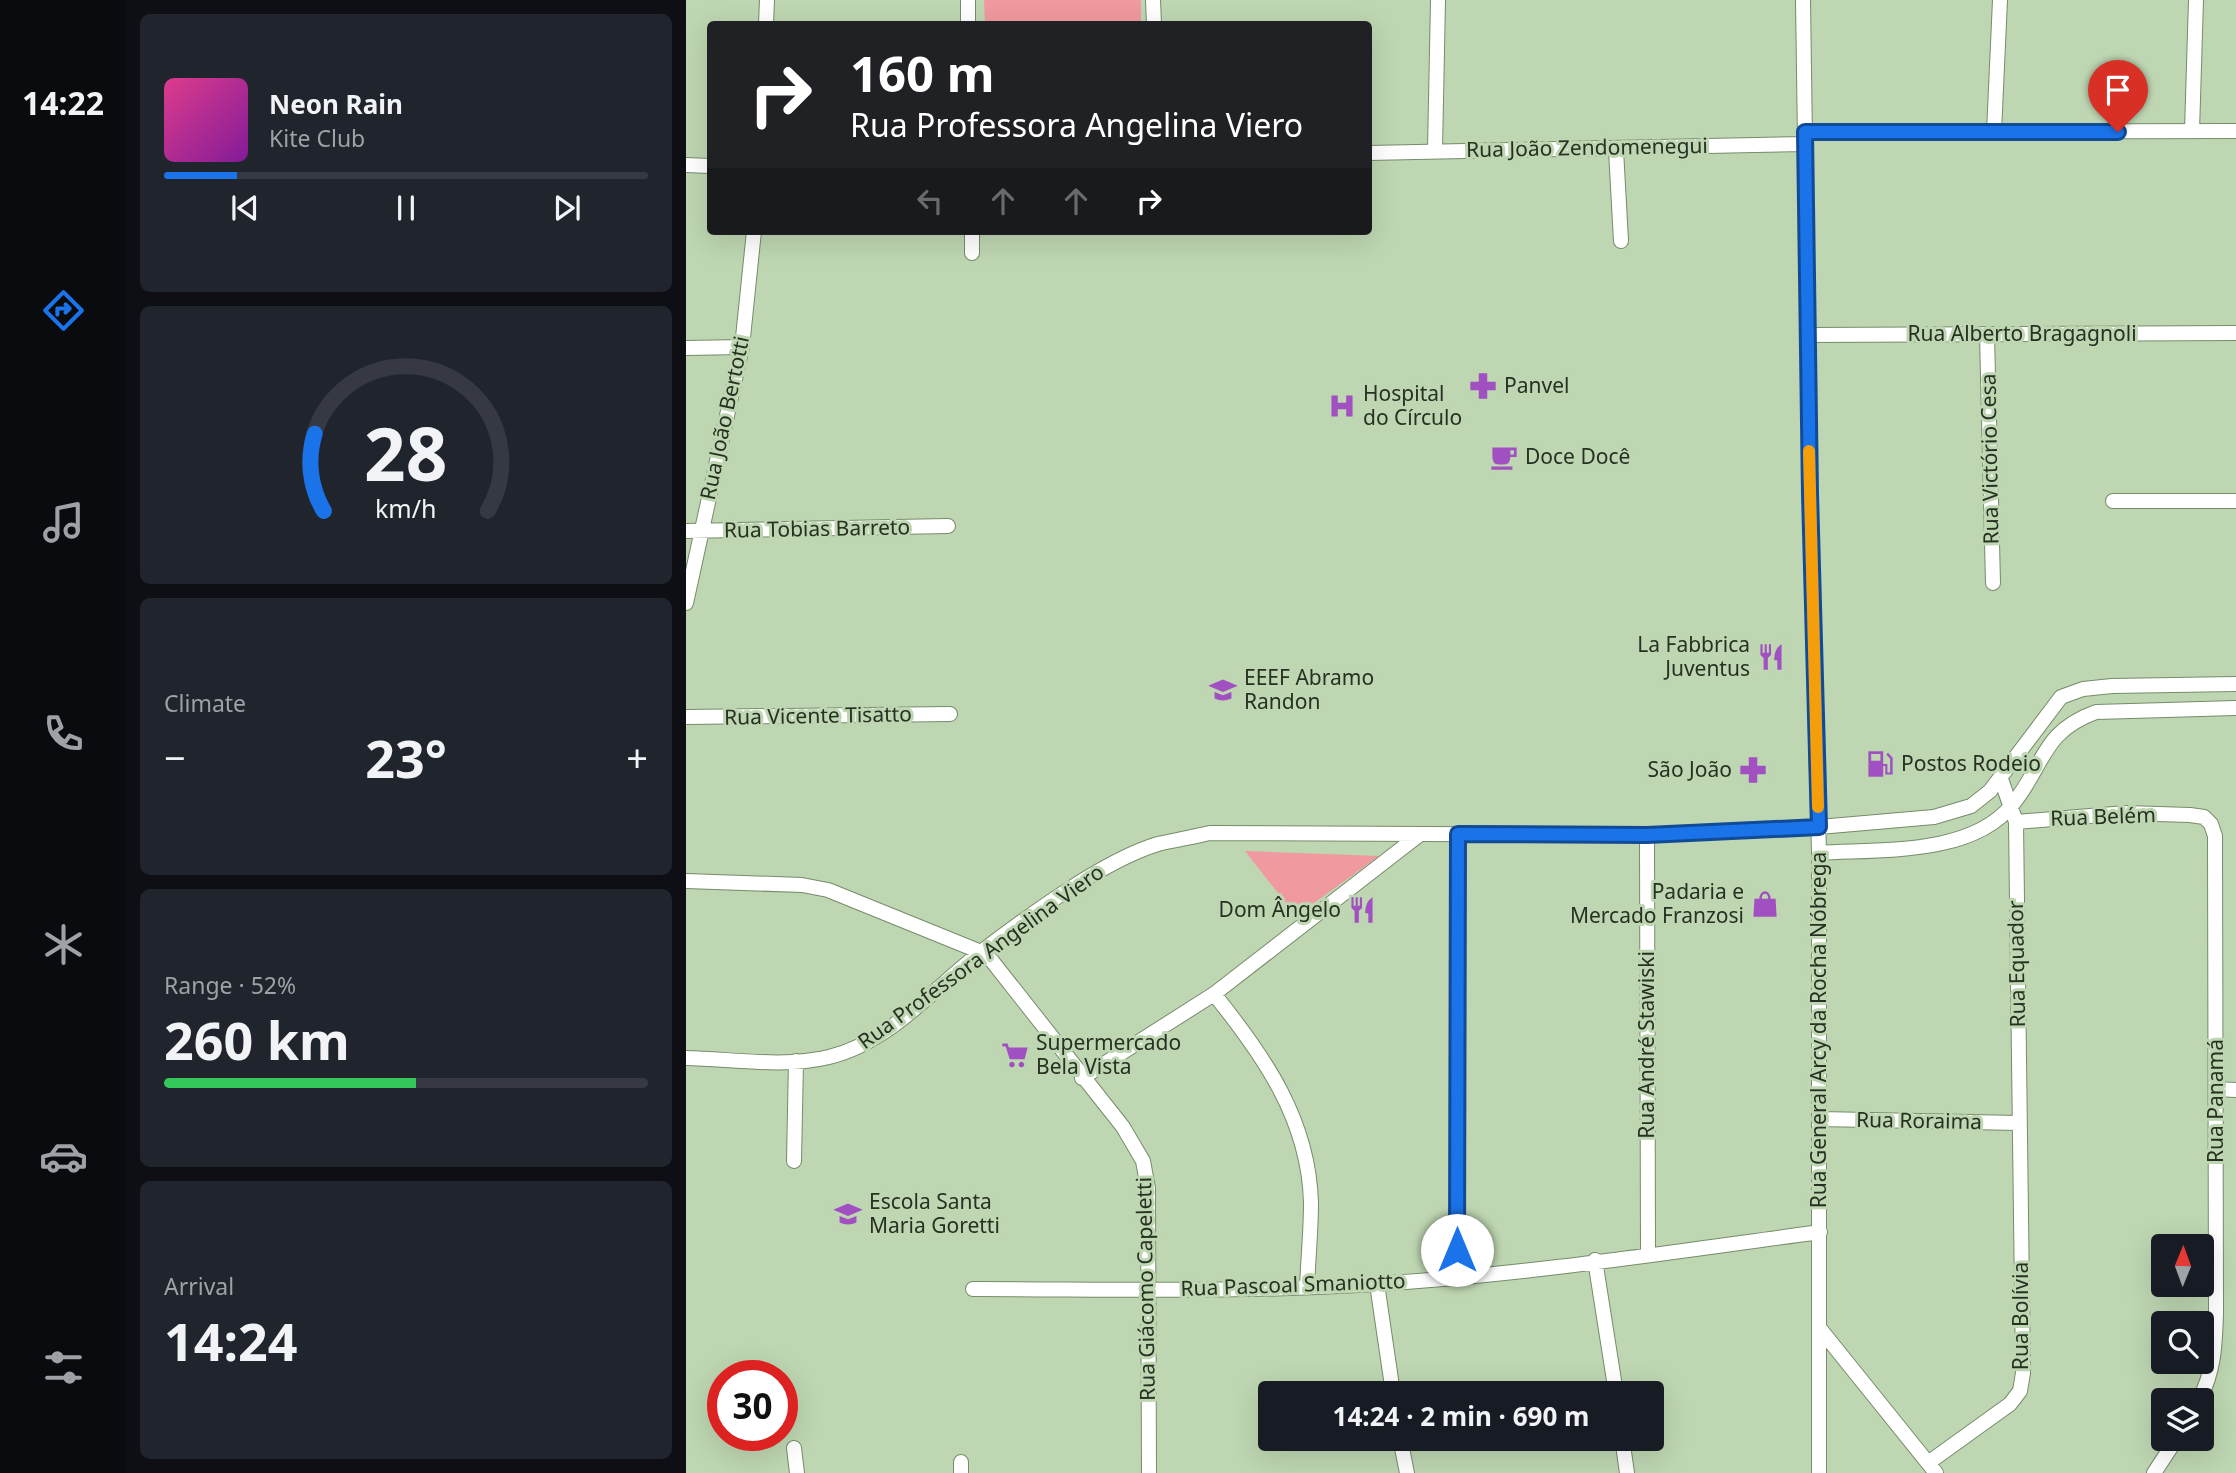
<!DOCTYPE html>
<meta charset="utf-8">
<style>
:root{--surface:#171b24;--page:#20242c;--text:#f1f3f6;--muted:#9ea1a6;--line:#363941;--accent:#1a73e8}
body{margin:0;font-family:"Noto Sans",sans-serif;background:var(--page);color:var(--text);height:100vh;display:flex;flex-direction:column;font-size:26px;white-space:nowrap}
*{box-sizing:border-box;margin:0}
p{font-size:23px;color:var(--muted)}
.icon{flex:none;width:38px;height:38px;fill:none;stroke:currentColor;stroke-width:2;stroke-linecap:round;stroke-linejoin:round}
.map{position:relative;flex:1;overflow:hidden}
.panel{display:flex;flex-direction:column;gap:14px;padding:14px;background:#0d0f14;width:560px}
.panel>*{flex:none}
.top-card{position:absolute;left:21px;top:21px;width:665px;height:214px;border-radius:7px;box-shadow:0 7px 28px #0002;background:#202124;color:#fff;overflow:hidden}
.needle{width:46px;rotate:1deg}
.controls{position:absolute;left:1465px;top:1234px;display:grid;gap:14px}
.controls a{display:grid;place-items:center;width:63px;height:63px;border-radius:7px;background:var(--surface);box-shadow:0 7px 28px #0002;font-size:35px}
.speed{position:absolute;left:21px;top:1360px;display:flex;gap:14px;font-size:35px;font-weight:700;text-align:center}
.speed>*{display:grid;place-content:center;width:91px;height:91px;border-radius:50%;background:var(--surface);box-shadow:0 7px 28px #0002;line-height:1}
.speed .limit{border:10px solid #d22;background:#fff;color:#111}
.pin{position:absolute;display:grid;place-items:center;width:60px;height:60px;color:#fff;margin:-72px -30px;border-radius:50% 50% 50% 0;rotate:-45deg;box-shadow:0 0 7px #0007}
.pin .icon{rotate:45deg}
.me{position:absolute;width:77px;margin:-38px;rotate:0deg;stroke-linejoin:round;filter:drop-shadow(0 0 5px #0008)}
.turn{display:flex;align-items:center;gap:24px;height:147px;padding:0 28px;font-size:32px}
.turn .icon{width:91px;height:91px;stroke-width:2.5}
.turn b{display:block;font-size:49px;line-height:60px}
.lanes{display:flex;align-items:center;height:66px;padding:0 28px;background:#0003;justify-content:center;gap:35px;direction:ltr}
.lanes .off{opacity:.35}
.big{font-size:52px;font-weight:700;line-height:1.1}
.panel .tile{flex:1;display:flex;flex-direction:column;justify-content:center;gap:10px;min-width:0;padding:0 24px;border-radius:10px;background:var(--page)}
.panel .dial{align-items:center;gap:0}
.dial svg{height:182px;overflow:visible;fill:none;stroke:var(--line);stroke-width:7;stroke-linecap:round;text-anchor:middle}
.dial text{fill:var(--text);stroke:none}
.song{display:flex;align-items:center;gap:21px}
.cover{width:84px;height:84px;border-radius:10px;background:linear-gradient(135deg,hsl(330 70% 55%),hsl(290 70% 35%))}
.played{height:7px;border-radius:4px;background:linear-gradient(90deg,var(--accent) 15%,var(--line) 15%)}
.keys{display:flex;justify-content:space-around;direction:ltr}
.heat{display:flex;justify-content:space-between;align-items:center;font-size:38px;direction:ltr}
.charge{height:10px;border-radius:5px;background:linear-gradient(90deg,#34c759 52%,var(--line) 0)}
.trip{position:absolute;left:572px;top:1381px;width:406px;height:70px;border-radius:7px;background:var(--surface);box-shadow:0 7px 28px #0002;font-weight:700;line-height:70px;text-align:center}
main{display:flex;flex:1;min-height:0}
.tab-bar{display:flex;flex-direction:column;width:126px;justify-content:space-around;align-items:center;background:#090b0e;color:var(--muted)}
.tab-bar .icon{width:49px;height:49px}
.tab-bar .on{color:var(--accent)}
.tab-bar b{font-size:32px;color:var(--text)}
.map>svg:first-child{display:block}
</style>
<main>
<nav class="tab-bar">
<b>14:22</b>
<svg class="icon on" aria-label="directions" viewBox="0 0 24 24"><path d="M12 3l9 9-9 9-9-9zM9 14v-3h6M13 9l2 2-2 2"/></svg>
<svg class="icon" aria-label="music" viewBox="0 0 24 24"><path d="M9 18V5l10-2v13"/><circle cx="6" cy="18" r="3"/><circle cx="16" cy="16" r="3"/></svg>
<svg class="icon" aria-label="phone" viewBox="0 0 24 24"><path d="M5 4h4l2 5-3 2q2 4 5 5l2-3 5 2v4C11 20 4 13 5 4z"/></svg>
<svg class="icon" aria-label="climate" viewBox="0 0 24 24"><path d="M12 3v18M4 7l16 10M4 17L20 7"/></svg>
<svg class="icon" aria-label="car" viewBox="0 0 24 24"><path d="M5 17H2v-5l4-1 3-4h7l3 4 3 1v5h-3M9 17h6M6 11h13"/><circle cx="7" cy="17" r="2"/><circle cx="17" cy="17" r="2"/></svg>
<svg class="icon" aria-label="filters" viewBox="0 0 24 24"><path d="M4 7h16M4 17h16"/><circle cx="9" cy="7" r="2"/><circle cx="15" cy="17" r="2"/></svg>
</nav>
<section class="panel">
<div class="tile">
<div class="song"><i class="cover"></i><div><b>Neon Rain</b><p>Kite Club</p></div></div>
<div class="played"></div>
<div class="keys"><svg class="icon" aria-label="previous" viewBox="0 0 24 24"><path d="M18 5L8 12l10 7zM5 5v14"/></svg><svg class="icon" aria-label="pause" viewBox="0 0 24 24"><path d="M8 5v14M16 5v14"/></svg><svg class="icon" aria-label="next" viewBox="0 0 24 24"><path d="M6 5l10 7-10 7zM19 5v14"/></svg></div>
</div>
<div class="tile dial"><svg viewBox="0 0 100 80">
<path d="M14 69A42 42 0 1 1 86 69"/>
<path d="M14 69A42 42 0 0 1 10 35" stroke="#1a73e8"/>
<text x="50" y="56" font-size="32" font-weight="700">28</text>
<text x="50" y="72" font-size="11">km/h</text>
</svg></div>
<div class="tile"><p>Climate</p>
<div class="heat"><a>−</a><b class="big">23°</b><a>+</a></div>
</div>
<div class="tile"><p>Range · 52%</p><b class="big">260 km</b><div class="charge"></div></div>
<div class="tile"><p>Arrival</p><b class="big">14:24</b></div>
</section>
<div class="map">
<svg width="1550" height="1473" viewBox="0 0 1550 1473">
<rect width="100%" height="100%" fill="#bed6b2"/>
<path fill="#f0999f" d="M298,0H455V24H299Z
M559,851L693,856L610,916Z"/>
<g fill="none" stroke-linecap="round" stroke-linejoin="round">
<defs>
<path id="minor" d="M282,0V24
M467,0L468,24
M1117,0L1124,494L1133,853V1473
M80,24L81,0
M1506,131L1510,0
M1119,132L1550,131
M1308,132L1314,0
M749,150L752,0
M930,150L935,241
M682,153L1119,144
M0,165L24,166
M286,231V253
M1122,335L1550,333
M1301,335L1307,583
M0,348L56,347
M1427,501H1550
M0,531L262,526
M0,603L56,347L68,231
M0,717L264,714
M1330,822L1440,813L1504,815L1518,817L1525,824L1529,836L1530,1314C1529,1345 1528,1372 1513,1400
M961,835L962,1255
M1133,853C1193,849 1285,856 1326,805C1359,765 1355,732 1410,712L1550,708
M0,881L116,885L142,890L295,952L306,961L437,1127L457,1161L462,1188L463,1473
M528,994C578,1056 623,1120 625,1203C625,1231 622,1260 621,1288
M0,1058C46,1059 98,1068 143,1057C203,1043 248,988 295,952C341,917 418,860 472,844C489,840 507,837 524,833L961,835L1133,827L1248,817L1285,806L1304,791L1375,697L1397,689L1426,686L1550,684
M396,1078L528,994L733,835
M1530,1089L1550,1090
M1133,1119L1333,1123
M108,1161L110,1061
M909,1260L930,1393
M771,1276L772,834
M691,1284L707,1393
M287,1289C420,1289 555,1293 688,1284C837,1275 986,1252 1134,1232
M1135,1330L1250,1473
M714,1438L721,1473
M936,1438L941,1473
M108,1448L111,1473
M275,1462V1473
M1242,1463L1324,1404L1334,1391L1337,1373L1330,822L1315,779
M1468,1473L1491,1438"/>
</defs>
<use href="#minor" stroke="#768c6a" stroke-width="16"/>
<use href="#minor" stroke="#fff" stroke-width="14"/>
</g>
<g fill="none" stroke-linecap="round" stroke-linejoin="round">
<defs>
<path id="route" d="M771,1250L772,834L961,835L1133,827L1124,494L1119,132H1432"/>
</defs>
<use href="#route" stroke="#114b97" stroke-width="18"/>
<use href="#route" stroke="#1a73e8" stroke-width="12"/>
<path stroke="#f59e0b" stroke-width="12" d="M1123,451L1132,807"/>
</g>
<defs>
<symbol id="pharmacy-bare" viewBox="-9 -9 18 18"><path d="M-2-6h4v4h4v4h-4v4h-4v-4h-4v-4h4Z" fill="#a050c0" stroke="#bed6b2" stroke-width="2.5" paint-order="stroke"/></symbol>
<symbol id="hospital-bare" viewBox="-9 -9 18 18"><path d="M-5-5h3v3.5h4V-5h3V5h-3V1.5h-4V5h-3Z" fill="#a050c0" stroke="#bed6b2" stroke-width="2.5" paint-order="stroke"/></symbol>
<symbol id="cafe-bare" viewBox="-9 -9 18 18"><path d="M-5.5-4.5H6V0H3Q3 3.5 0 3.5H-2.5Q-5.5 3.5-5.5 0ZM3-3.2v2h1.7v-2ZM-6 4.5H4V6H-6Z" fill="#a050c0" stroke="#bed6b2" stroke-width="2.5" paint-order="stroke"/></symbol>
<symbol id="restaurant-bare" viewBox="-9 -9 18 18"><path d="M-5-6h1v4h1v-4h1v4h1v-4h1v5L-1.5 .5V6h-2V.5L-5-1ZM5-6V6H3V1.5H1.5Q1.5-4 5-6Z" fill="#a050c0" stroke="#bed6b2" stroke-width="2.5" paint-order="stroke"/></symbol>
<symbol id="school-bare" viewBox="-9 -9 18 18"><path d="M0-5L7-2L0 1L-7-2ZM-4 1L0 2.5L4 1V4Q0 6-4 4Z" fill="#a050c0" stroke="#bed6b2" stroke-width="2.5" paint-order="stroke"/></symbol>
<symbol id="fuel-bare" viewBox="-9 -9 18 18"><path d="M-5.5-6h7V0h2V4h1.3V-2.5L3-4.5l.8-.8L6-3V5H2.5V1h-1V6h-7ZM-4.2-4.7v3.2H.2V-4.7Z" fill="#a050c0" stroke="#bed6b2" stroke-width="2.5" paint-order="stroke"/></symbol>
<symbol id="shop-bare" viewBox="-9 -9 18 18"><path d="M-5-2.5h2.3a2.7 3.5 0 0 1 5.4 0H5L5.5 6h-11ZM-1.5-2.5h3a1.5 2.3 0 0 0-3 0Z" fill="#a050c0" stroke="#bed6b2" stroke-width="2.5" paint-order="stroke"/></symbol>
<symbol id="supermarket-bare" viewBox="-9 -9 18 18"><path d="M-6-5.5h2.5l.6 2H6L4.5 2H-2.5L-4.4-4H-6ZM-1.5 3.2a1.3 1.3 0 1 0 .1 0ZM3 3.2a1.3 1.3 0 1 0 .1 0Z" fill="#a050c0" stroke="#bed6b2" stroke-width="2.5" paint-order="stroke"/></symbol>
</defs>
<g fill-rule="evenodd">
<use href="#pharmacy-bare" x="778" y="367" width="38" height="38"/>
<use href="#hospital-bare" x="637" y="387" width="38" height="38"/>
<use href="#cafe-bare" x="799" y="438" width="38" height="38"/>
<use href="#restaurant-bare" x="1066" y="638" width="38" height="38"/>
<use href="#school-bare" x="518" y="671" width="38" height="38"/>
<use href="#fuel-bare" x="1175" y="745" width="38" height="38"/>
<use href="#pharmacy-bare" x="1048" y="751" width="38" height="38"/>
<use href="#shop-bare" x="1060" y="885" width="38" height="38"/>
<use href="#restaurant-bare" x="657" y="891" width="38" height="38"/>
<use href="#supermarket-bare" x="310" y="1036" width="38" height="38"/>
<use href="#school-bare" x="143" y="1195" width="38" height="38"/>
</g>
<g text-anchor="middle" stroke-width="6" stroke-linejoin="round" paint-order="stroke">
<g font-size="21" fill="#273122" stroke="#bed6b2">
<text transform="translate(901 148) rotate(-1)" y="7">Rua João Zendomenegui</text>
<text x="1336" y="341">Rua Alberto Bragagnoli</text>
<text transform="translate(39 418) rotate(-78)" y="7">Rua João Bertotti</text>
<text transform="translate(1304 459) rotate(-91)" y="7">Rua Victório Cesa</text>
<text transform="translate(131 529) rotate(-1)" y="7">Rua Tobias Barreto</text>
<text transform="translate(132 716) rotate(-1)" y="7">Rua Vicente Tisatto</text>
<text transform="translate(1417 817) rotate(-2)" y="7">Rua Belém</text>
<text transform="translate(295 957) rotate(-36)" y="7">Rua Professora Angelina Viero</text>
<text transform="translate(1331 964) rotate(-91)" y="7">Rua Equador</text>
<text transform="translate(1133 1030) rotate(-90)" y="7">Rua General Arcy da Rocha Nóbrega</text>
<text transform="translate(961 1045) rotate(-90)" y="7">Rua André Stawiski</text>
<text transform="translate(1530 1101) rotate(-90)" y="7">Rua Panamá</text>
<text transform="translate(1233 1121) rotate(1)" y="7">Rua Roraima</text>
<text transform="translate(607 1285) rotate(-2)" y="7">Rua Pascoal Smaniotto</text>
<text transform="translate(460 1289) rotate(-91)" y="7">Rua Giácomo Capeletti</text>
<text transform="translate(1335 1316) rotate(-90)" y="7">Rua Bolívia</text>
</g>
<g font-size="21" fill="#273122" stroke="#bed6b2" text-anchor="start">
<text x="818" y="393">Panvel</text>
<text x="677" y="401">Hospital<tspan x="677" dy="24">do Círculo</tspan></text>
<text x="839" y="464">Doce Docê</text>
<text x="1064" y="652" text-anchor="end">La Fabbrica<tspan x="1064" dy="24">Juventus</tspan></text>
<text x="558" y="685">EEEF Abramo<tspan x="558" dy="24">Randon</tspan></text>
<text x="1215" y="771">Postos Rodeio</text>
<text x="1046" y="777" text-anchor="end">São João</text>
<text x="1058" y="899" text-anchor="end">Padaria e<tspan x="1058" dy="24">Mercado Franzosi</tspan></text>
<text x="655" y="917" text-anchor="end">Dom Ângelo</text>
<text x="350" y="1050">Supermercado<tspan x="350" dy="24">Bela Vista</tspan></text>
<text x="183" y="1209">Escola Santa<tspan x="183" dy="24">Maria Goretti</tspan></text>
</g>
</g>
</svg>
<div class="controls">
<a><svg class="needle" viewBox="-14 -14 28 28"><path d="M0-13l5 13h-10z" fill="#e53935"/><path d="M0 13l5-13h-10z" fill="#9ea1a6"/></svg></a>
<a><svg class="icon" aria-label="search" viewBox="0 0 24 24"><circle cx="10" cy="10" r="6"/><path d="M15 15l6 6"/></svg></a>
<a><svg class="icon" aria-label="layers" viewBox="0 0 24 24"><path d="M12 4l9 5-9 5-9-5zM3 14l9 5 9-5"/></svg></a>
</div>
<div class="speed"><div class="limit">30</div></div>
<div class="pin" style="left:1432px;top:132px;background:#d93025"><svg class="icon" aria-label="arrive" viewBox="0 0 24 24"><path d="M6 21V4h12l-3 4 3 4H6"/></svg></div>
<svg class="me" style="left:771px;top:1250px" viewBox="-20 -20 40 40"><circle r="19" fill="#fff"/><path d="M0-13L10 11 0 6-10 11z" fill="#1a73e8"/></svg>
<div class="trip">14:24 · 2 min · 690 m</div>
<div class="top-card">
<div class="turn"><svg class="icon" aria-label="right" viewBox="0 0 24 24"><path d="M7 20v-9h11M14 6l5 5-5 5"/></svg><div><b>160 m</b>Rua Professora Angelina Viero</div></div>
<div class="lanes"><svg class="icon off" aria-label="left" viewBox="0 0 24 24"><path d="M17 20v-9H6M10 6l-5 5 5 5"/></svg><svg class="icon off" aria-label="ahead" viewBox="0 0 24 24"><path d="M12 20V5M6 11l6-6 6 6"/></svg><svg class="icon off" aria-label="ahead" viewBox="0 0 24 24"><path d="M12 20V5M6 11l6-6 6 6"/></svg><svg class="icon" aria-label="right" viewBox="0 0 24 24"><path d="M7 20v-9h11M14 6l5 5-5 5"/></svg></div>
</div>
</div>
</main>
